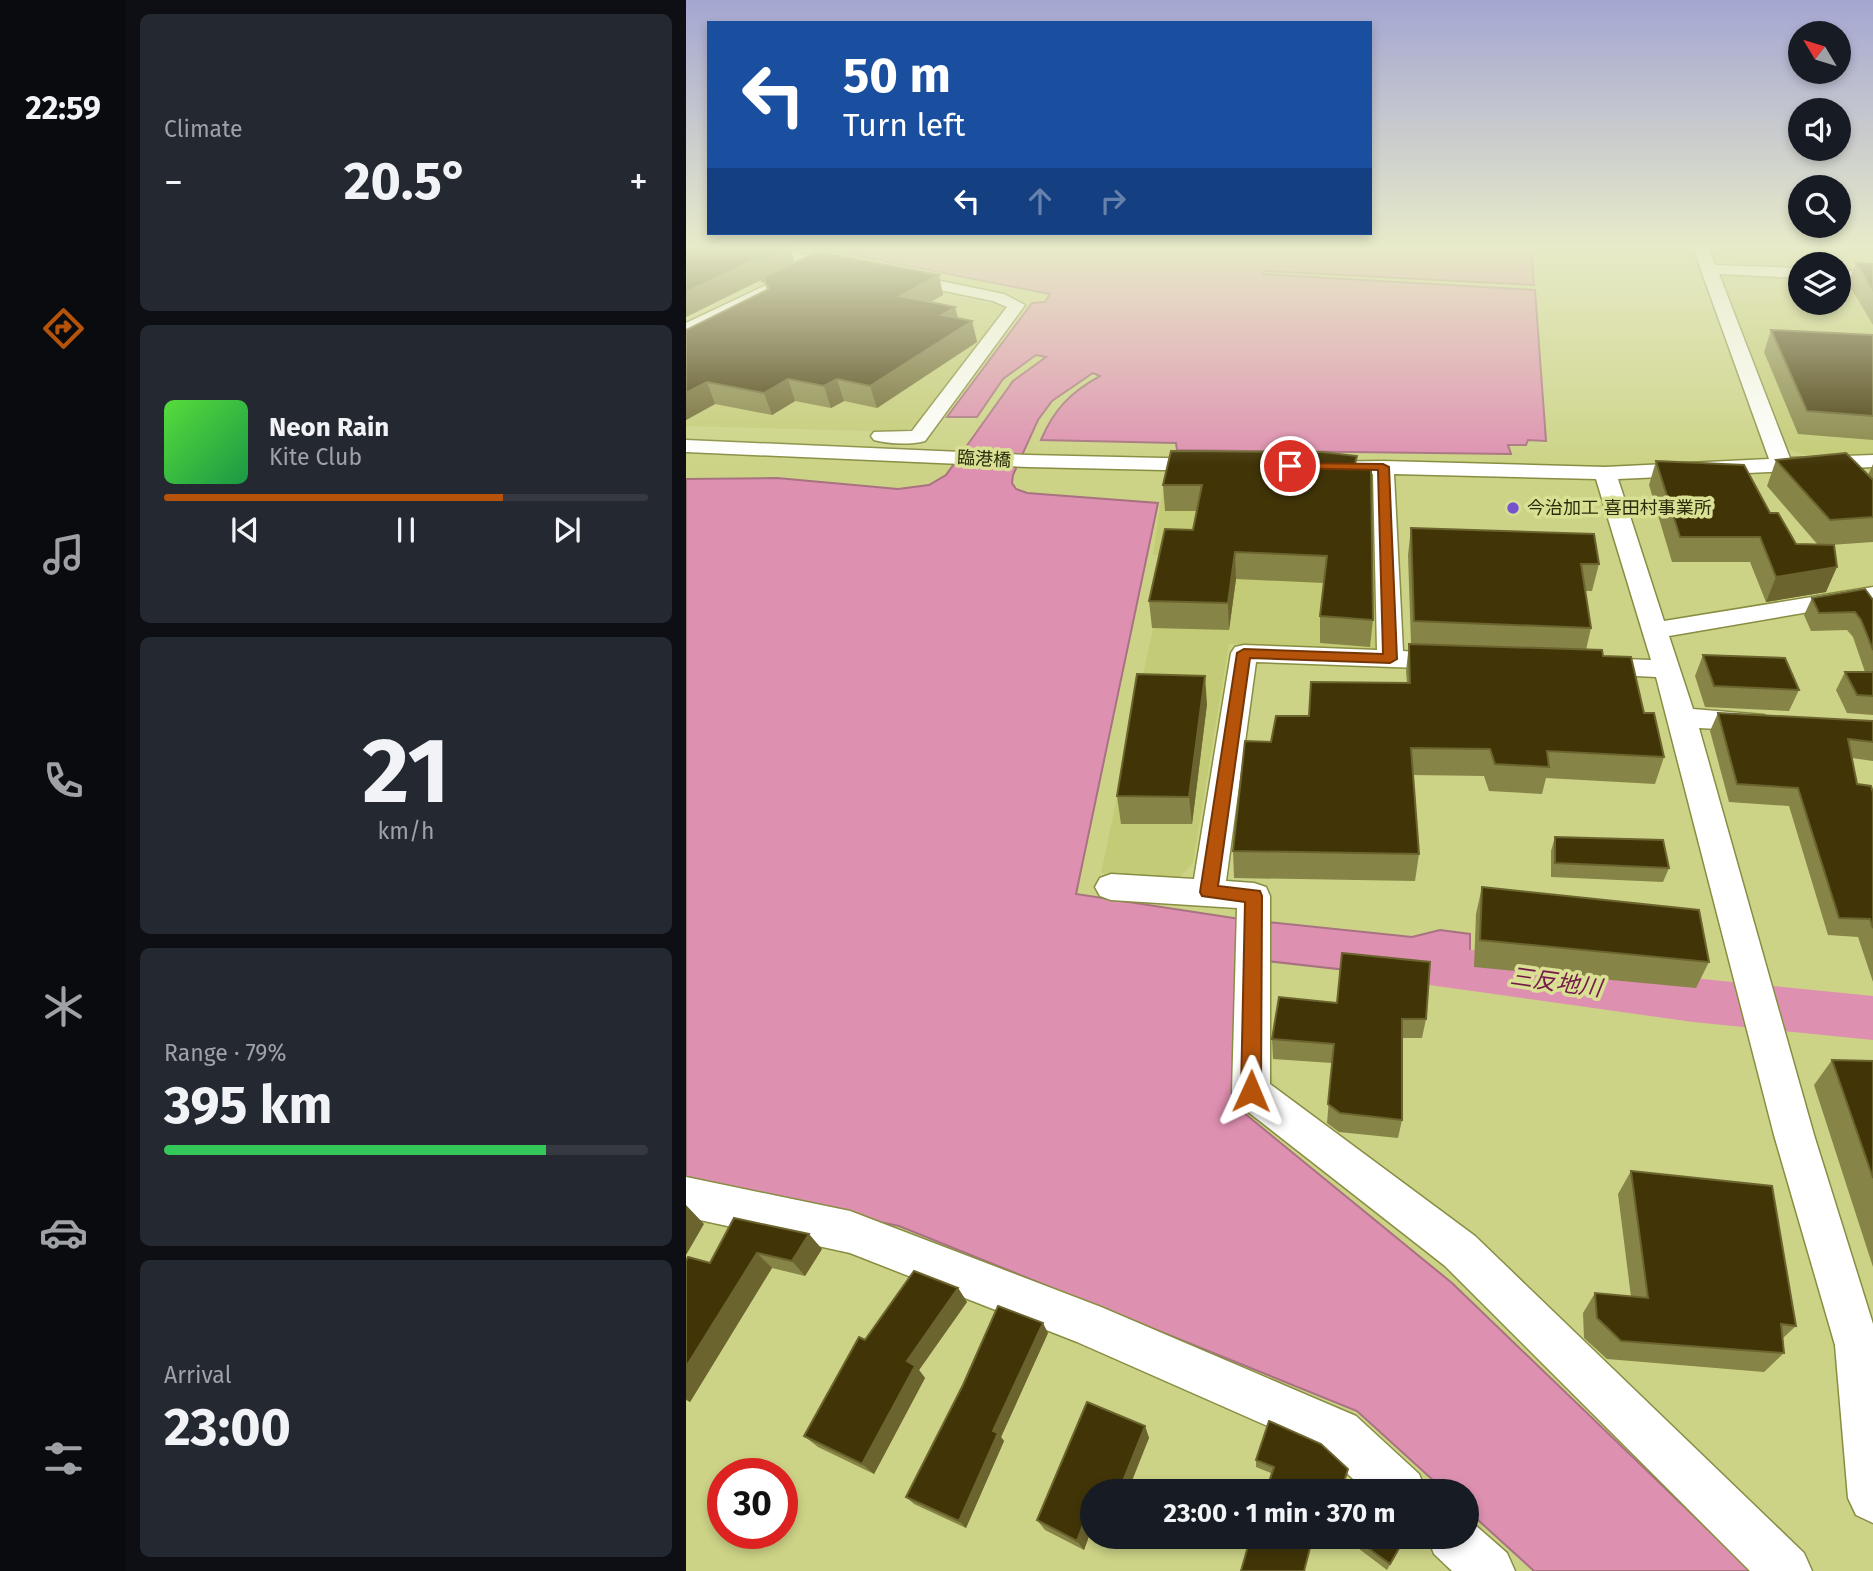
<!DOCTYPE html>
<meta charset="utf-8">
<style>
:root{--surface:#171b24;--page:#242831;--text:#f1f3f6;--muted:#9ea1a6;--line:#363941;--accent:#b45309}
body{margin:0;font-family:"Fira Sans","Noto Sans JP",sans-serif;background:var(--page);color:var(--text);height:100vh;display:flex;flex-direction:column;font-size:26px;white-space:nowrap}
*{box-sizing:border-box;margin:0}
p{font-size:23px;color:var(--muted)}
.icon{flex:none;width:38px;height:38px;fill:none;stroke:currentColor;stroke-width:2;stroke-linecap:round;stroke-linejoin:round}
.map{position:relative;flex:1;overflow:hidden}
.drawer{display:flex;flex-direction:column;gap:14px;padding:14px;background:#0d0f14;width:560px}
.drawer>*{flex:none}
.banner{position:absolute;left:21px;top:21px;width:665px;height:214px;border-radius:0px;box-shadow:0 4px 10px #0003;background:#1a4fa0;color:#fff;overflow:hidden}
.needle{width:46px;rotate:308deg}
.buttons{position:absolute;left:1102px;top:21px;display:grid;gap:14px}
.buttons a{display:grid;place-items:center;width:63px;height:63px;border-radius:50%;background:var(--surface);box-shadow:0 4px 10px #0003;font-size:35px}
.speed{position:absolute;left:21px;top:1458px;display:flex;gap:14px;font-size:35px;font-weight:700;text-align:center}
.speed>*{display:grid;place-content:center;width:91px;height:91px;border-radius:50%;background:var(--surface);box-shadow:0 4px 10px #0003;line-height:1}
.speed .limit{border:10px solid #d22;background:#fff;color:#111}
.pin{position:absolute;display:grid;place-items:center;width:60px;height:60px;color:#fff;margin:-30px;border:4px solid #fff;border-radius:50%;box-shadow:0 2px 7px #0007}
.me{position:absolute;width:77px;margin:-38px;rotate:1deg;stroke-linejoin:round;filter:drop-shadow(0 0 5px #0008)}
.turn{display:flex;align-items:center;gap:24px;height:147px;padding:0 21px;font-size:32px}
.turn .icon{width:91px;height:91px;stroke-width:2.5}
.turn b{display:block;font-size:49px;line-height:60px}
.lanes{display:flex;align-items:center;height:66px;padding:0 21px;background:#0003;justify-content:center;gap:35px;direction:ltr}
.lanes .off{opacity:.35}
.big{font-size:52px;font-weight:700;line-height:1.1}
.drawer .card{flex:1;display:flex;flex-direction:column;justify-content:center;gap:10px;min-width:0;padding:0 24px;border-radius:10px;background:var(--page)}
.drawer .dial{align-items:center;gap:0}
.dial b{font-size:91px;line-height:1}
.song{display:flex;align-items:center;gap:21px}
.cover{width:84px;height:84px;border-radius:10px;background:linear-gradient(135deg,hsl(110 70% 55%),hsl(140 70% 35%))}
.played{height:7px;border-radius:4px;background:linear-gradient(90deg,var(--accent) 70%,var(--line) 70%)}
.keys{display:flex;justify-content:space-around;direction:ltr}
.heat{display:flex;justify-content:space-between;align-items:center;font-size:38px;direction:ltr}
.charge{height:10px;border-radius:5px;background:linear-gradient(90deg,#34c759 79%,var(--line) 0)}
.trip{position:absolute;left:394px;top:1479px;width:399px;height:70px;border-radius:35px;background:var(--surface);box-shadow:0 4px 10px #0003;font-weight:700;line-height:70px;text-align:center}
main{display:flex;flex:1;min-height:0}
.dock{display:flex;flex-direction:column;width:126px;justify-content:space-around;align-items:center;background:#090b0e;color:var(--muted)}
.dock .icon{width:49px;height:49px}
.dock .on{color:var(--accent)}
.dock b{font-size:32px;color:var(--text)}
.map>svg:first-child{display:block}
</style>
<main>
<nav class="dock">
<b>22:59</b>
<svg class="icon on" aria-label="directions" viewBox="0 0 24 24"><path d="M12 3l9 9-9 9-9-9zM9 14v-3h6M13 9l2 2-2 2"/></svg>
<svg class="icon" aria-label="music" viewBox="0 0 24 24"><path d="M9 18V5l10-2v13"/><circle cx="6" cy="18" r="3"/><circle cx="16" cy="16" r="3"/></svg>
<svg class="icon" aria-label="phone" viewBox="0 0 24 24"><path d="M5 4h4l2 5-3 2q2 4 5 5l2-3 5 2v4C11 20 4 13 5 4z"/></svg>
<svg class="icon" aria-label="climate" viewBox="0 0 24 24"><path d="M12 3v18M4 7l16 10M4 17L20 7"/></svg>
<svg class="icon" aria-label="car" viewBox="0 0 24 24"><path d="M5 17H2v-5l4-1 3-4h7l3 4 3 1v5h-3M9 17h6M6 11h13"/><circle cx="7" cy="17" r="2"/><circle cx="17" cy="17" r="2"/></svg>
<svg class="icon" aria-label="filters" viewBox="0 0 24 24"><path d="M4 7h16M4 17h16"/><circle cx="9" cy="7" r="2"/><circle cx="15" cy="17" r="2"/></svg>
</nav>
<section class="drawer">
<div class="card"><p>Climate</p>
<div class="heat"><a>−</a><b class="big">20.5°</b><a>+</a></div>
</div>
<div class="card">
<div class="song"><i class="cover"></i><div><b>Neon Rain</b><p>Kite Club</p></div></div>
<div class="played"></div>
<div class="keys"><svg class="icon" aria-label="previous" viewBox="0 0 24 24"><path d="M18 5L8 12l10 7zM5 5v14"/></svg><svg class="icon" aria-label="pause" viewBox="0 0 24 24"><path d="M8 5v14M16 5v14"/></svg><svg class="icon" aria-label="next" viewBox="0 0 24 24"><path d="M6 5l10 7-10 7zM19 5v14"/></svg></div>
</div>
<div class="card dial"><b>21</b><p>km/h</p></div>
<div class="card"><p>Range · 79%</p><b class="big">395 km</b><div class="charge"></div></div>
<div class="card"><p>Arrival</p><b class="big">23:00</b></div>
</section>
<div class="map">
<svg width="1187" height="1571" viewBox="0 0 1187 1571">
<rect width="100%" height="100%" fill="#ccd386"/>
<path fill="#c4cb76" d="M1023,245H1187V271L1153,270V264H1115V268L1054,265L1027,257Z
M135,268L321,307L229,426L216,432L0,426V336Z
M1051,272L1115,276V303H1153V278L1187,280V454L1118,455L1095,446L1031,277Z
M479,473L690,477L691,649L543,644L507,863L492,879L415,873L466,633L479,555H467Z"/>
<path fill="#de90b1" stroke="#a87280" stroke-width="2" d="M117,245H845L848,285L579,271L577,274L849,290L860,441L842,440L840,445H822L825,454L491,450L490,443L355,440C368,409 385,392 414,376L407,373L366,401L352,420L327,475L326,483L330,489L341,493L472,503L390,894L554,919L726,937L754,930L784,934V979L776,983L554,958L552,1108L766,1283L1065,1571H848L781,1510L780,1491H759L671,1411L213,1226L0,1182V479L91,478L212,489L243,485L260,475L327,381L360,357L350,355L317,379L291,417H261L346,303L359,302L364,294Z"/>
<g fill="none" stroke-linecap="round" stroke-linejoin="round">
<path fill="#de90b1" fill-rule="evenodd" d="M729,943L1007,978L1187,996V1040L1007,1022L729,983L712,977L705,963L712,949Z"/>
<defs>
<path id="minor" d="M40,245H70L157,262L165,267L157,272L47,250Z
M1006,245H1022L1029,265L1115,268V278L1033,274L1104,458L1187,455V467L932,479L978,621L1187,587V601L983,636L1007,709L1078,715L1082,722L1078,729L1068,731L1013,728L1128,1135L1187,1324V1523L1170,1515L1162,1498L1149,1345L1088,1135L970,677L908,674L899,672L895,666L899,660L908,658L965,660L910,479L708,474L717,651L770,655L774,661L770,667L761,669L570,662L540,881L568,883L580,887L584,896V1084L789,1236L1118,1553L1126,1571H1064L759,1266L552,1104L546,1092L551,908L425,900L414,896L409,887L414,878L425,874L508,879L545,653L549,647L558,645L691,650L687,474L631,472L624,470L620,466L624,462L697,461L919,467L1083,459Z
M114,269L122,274L120,277L0,335V323Z
M1153,270L1187,272V282L1153,280Z
M216,273L318,294L339,305L239,441C224,445 203,444 188,440L185,436L188,432L226,431L321,307L307,301L210,281L208,278Z
M0,440L342,455L522,459L529,461L533,465L529,469L522,471L342,467L0,452Z
M0,1177L164,1211L415,1307L670,1416L733,1474L740,1491H680L636,1450L391,1342L164,1253L0,1217Z
M780,1517L821,1553L829,1571H766L748,1554L741,1536H780Z"/>
</defs>
<use href="#minor" stroke="#888d42" stroke-width="3"/>
<use href="#minor" fill="#fff" fill-rule="evenodd"/>
</g>
<path fill="#868447" d="M0,245L109,263L257,295L245,302L269,307L272,318L286,321L291,342L191,408L158,401L145,408L109,401L86,415L29,404L0,420V330L81,290L78,282L76,283L75,280L0,317Z
M1170,263L1187,264V325L1162,283Z
M1085,330L1187,335V440L1112,434L1078,352Z
M671,456L670,467L687,620L684,647L634,643V616L638,583L550,579L543,630L466,628L463,601L507,530L511,511H479L477,485Z
M1090,460L1182,475L1187,464V542L1144,545L1140,592L1080,602L1064,562H986L963,485L970,461L1084,513L1110,544L1132,545L1081,486Z
M725,528L913,564L906,591H899L905,628L900,650L917,656L958,713L978,757L969,784L860,778L856,794L803,791L798,776L727,775L733,854L729,881L548,878L547,851L585,742L623,716L721,683L720,671L723,644H725L722,555Z
M1126,598L1187,600V715L1161,713L1150,690L1159,672H1179L1167,637L1161,630L1125,631L1118,615Z
M1017,655L1113,690L1103,711L1019,707L1009,676Z
M521,704L506,824H435L431,796Z
M1032,713L1187,721V761L1166,758L1171,784L1187,793V982L1172,937L1142,935L1103,806L1043,802L1024,731Z
M869,837L983,868L977,882L865,877V851Z
M796,887L1023,962L1010,988L788,967L790,914Z
M651,1003L740,1019L736,1038H716V1120L712,1138L653,1132L641,1123L646,1063L587,1059L586,1039Z
M1146,1060L1187,1061V1267L1128,1085Z
M945,1171L1110,1326L1097,1338L1098,1353L1078,1372L921,1359L898,1338L897,1313L909,1293L945,1297L932,1194Z
M48,1218L136,1249L119,1276L86,1268L4,1402L0,1400V1261L24,1263Z
M272,1288L281,1302L233,1370L239,1378L188,1474L132,1447L118,1436L179,1340Z
M362,1333L315,1437L318,1441L280,1528L228,1504L220,1497Z
M459,1426L463,1438L406,1491V1528L398,1550L359,1530L351,1520Z
M570,1460L662,1469L657,1488L585,1473L570,1467Z
M656,1536H720L701,1570Z"/>
<path fill="#6b642e" d="M104,247L110,266L77,277L78,282L76,283L69,263Z
M68,260L75,280L0,317V292Z
M253,275L257,295L219,316L214,296Z
M269,307L274,328L256,315Z
M286,321L291,342L191,408L184,386Z
M102,379L109,401L86,415L78,393Z
M151,379L158,401L145,408L138,386Z
M21,382L29,404L0,420V393Z
M549,552L550,579L543,630L542,603Z
M1151,567L1140,592L1080,602L1090,577Z
M519,676L521,704L506,824L503,797Z
M0,1205L18,1224L0,1255Z
M123,1234L136,1249L119,1276L106,1261Z
M71,1253L86,1268L4,1402L0,1399V1367Z
M272,1288L281,1302L233,1370L239,1378L188,1474L176,1464L221,1361Z
M357,1323L362,1333L315,1437L318,1441L280,1528L273,1521L307,1431Z
M459,1426L463,1438L442,1491H433Z
M402,1511L406,1517V1528L398,1550L391,1541Z"/>
<path fill="#413508" stroke="#6b642e" stroke-width="2" d="M0,245H94L104,247L69,263L68,260L0,292Z
M132,252L253,275L214,296L269,307L256,315L286,321L184,386L151,379L138,386L102,379L78,393L21,382L0,393V330L83,289L77,277Z
M1170,263L1187,264V290Z
M1085,330L1187,335V416L1121,411Z
M485,451L636,452L671,456L668,467L685,468L687,620L634,616L641,556L549,552L542,603L463,601L479,529L507,530L516,485H477Z
M1160,453L1187,480V517L1144,520L1090,460Z
M970,461L1058,465L1084,513H1092L1110,544L1148,545L1151,567L1090,577L1074,537H994Z
M725,528L908,534L913,564H895L905,628L728,621Z
M1179,589L1187,600V650L1175,620L1169,612L1133,613L1126,598Z
M723,644L916,650L917,656L945,657L958,713H968L978,757L861,751L863,767L809,764L804,749L725,748L733,854L547,851L559,741L585,742L590,716H623L625,682L724,683Z
M1017,655L1099,658L1113,690L1028,686Z
M1159,672H1187V696L1171,695Z
M451,674L519,676L503,797L431,796Z
M1032,713L1187,721V742L1162,739L1171,784L1185,786L1187,793V928L1184,919L1153,918L1112,788L1051,784Z
M869,837L977,840L983,868L869,863Z
M796,887L1013,910L1023,962L794,940Z
M656,953L744,962L740,1019H716V1120L654,1113L642,1104L648,1044L586,1039L593,997L651,1003Z
M1146,1060L1187,1061V1178Z
M945,1171L1086,1186L1110,1326L1095,1324L1098,1353L935,1341L911,1318L909,1293L962,1298Z
M48,1218L123,1234L106,1261L71,1253L0,1367V1261L2,1257L24,1263Z
M228,1271L272,1288L221,1361L229,1366L176,1464L118,1436L173,1337L179,1340Z
M312,1306L357,1323L307,1431L312,1433L273,1521L220,1497L277,1385Z
M401,1402L459,1426L433,1491H406V1512L402,1511L391,1541L351,1520Z
M583,1421L635,1444L662,1469L656,1488L661,1491H580L588,1467L570,1460Z
M565,1536H627L618,1571H555Z
M666,1536H720L704,1564Z"/>
<linearGradient id="sky" x2="0" y2="1"><stop stop-color="#a4a6d2"/><stop offset="0.53" stop-color="#e8ebc9"/><stop offset="1" stop-color="#e8ebc9" stop-opacity="0"/></linearGradient>
<rect width="1187" height="465" fill="url(#sky)"/>
<path fill="#b45309" stroke="#753606" stroke-width="2" d="M604,463L697,464L703,467L711,659L704,663L564,658L532,886L574,891L576,896L575,1091L572,1098L565,1101L558,1098L555,1091L559,902L516,896L514,892L551,653L558,649L697,654L692,470L600,468V464Z"/>
<circle fill="#7754ce" stroke="#d9e093" stroke-width="2.5" cx="827" cy="508" r="7"/>
<g text-anchor="middle" stroke-width="7" stroke-linejoin="round" paint-order="stroke">
<g font-size="18" fill="#2a2c0c" stroke="#d9e093">
<text transform="translate(298 459) rotate(3)" y="6">臨港橋</text>
</g>
<g font-size="18" fill="#2a2c0c" stroke="#d9e093" text-anchor="start">
<text x="841" y="514">今治加工 喜田村事業所</text>
</g>
<g font-size="23" font-style="italic" fill="#751a4b" stroke="#d9e093">
<text transform="translate(870 982) rotate(8)" y="8">三反地川</text>
</g>
</g>
</svg>
<div class="buttons">
<a><svg class="needle" viewBox="-14 -14 28 28"><path d="M0-13l5 13h-10z" fill="#e53935"/><path d="M0 13l5-13h-10z" fill="#9ea1a6"/></svg></a>
<a><svg class="icon" aria-label="sound" viewBox="0 0 24 24"><path d="M4 9h4l5-4v14l-5-4H4zM17 9q2 3 0 6"/></svg></a>
<a><svg class="icon" aria-label="search" viewBox="0 0 24 24"><circle cx="10" cy="10" r="6"/><path d="M15 15l6 6"/></svg></a>
<a><svg class="icon" aria-label="layers" viewBox="0 0 24 24"><path d="M12 4l9 5-9 5-9-5zM3 14l9 5 9-5"/></svg></a>
</div>
<div class="speed"><div class="limit">30</div></div>
<div class="pin" style="left:604px;top:466px;background:#d93025"><svg class="icon" aria-label="arrive" viewBox="0 0 24 24"><path d="M6 21V4h12l-3 4 3 4H6"/></svg></div>
<svg class="me" style="left:565px;top:1091px" viewBox="-20 -20 40 40"><path d="M0-17L14 15 0 8-14 15z" fill="#b45309" stroke="#fff" stroke-width="4"/></svg>
<div class="trip">23:00 · 1 min · 370 m</div>
<div class="banner">
<div class="turn"><svg class="icon" aria-label="left" viewBox="0 0 24 24"><path d="M17 20v-9H6M10 6l-5 5 5 5"/></svg><div><b>50 m</b>Turn left</div></div>
<div class="lanes"><svg class="icon" aria-label="left" viewBox="0 0 24 24"><path d="M17 20v-9H6M10 6l-5 5 5 5"/></svg><svg class="icon off" aria-label="ahead" viewBox="0 0 24 24"><path d="M12 20V5M6 11l6-6 6 6"/></svg><svg class="icon off" aria-label="right" viewBox="0 0 24 24"><path d="M7 20v-9h11M14 6l5 5-5 5"/></svg></div>
</div>
</div>
</main>
